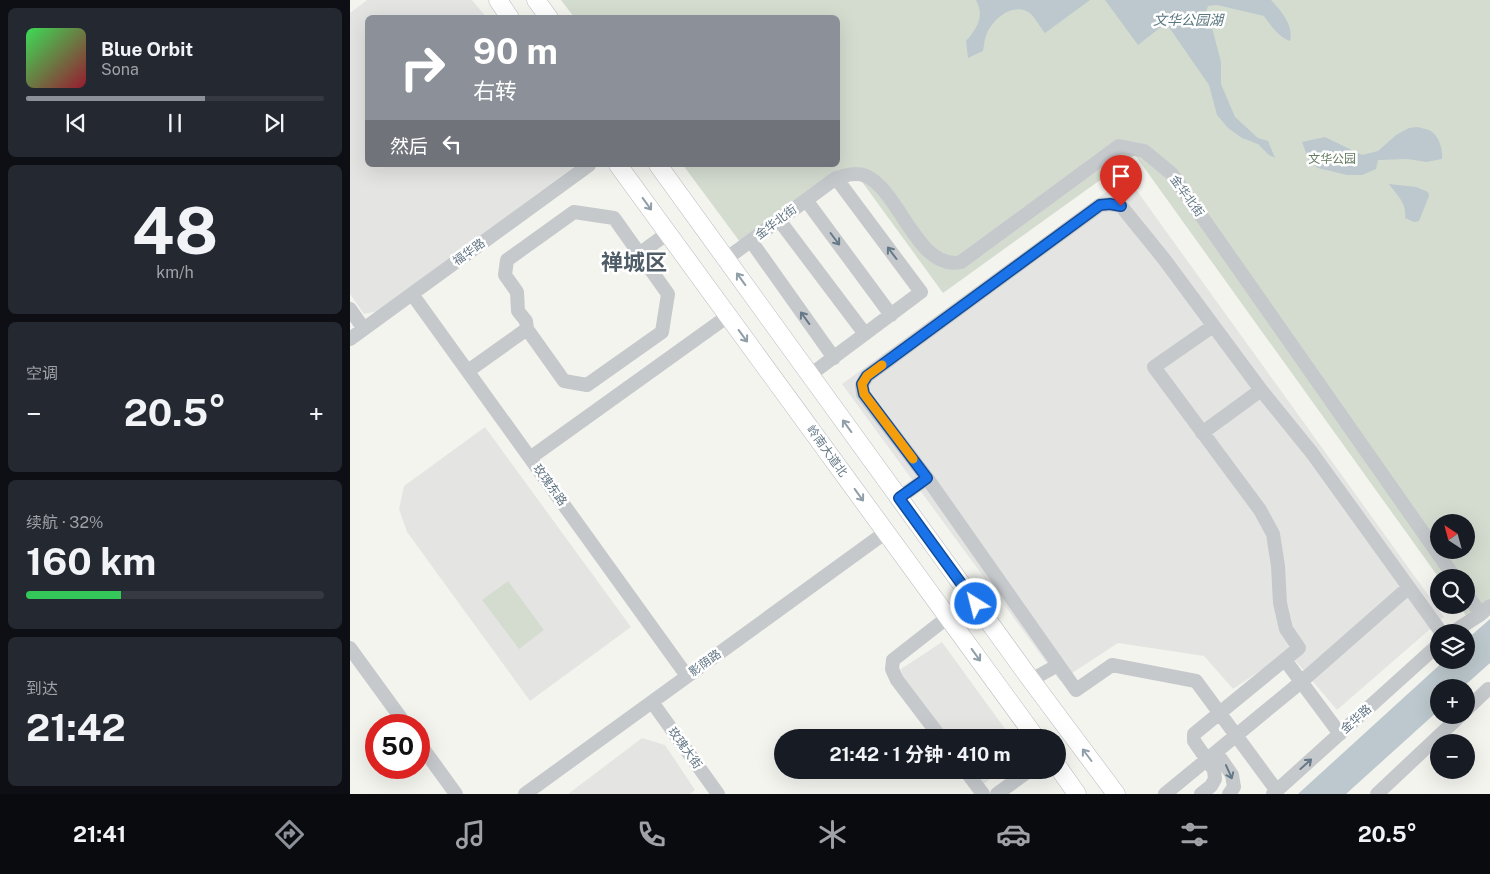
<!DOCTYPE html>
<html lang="zh">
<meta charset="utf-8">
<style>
:root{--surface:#171b24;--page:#242831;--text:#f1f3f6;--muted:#9ea1a6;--line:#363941;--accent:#8c9099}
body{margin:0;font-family:"Public Sans","Noto Sans SC",sans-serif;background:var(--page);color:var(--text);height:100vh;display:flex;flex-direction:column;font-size:19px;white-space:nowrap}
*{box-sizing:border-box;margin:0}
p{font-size:16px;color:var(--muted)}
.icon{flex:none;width:28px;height:28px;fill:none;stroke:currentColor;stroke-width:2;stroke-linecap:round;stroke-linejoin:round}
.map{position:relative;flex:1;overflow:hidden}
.side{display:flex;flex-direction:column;gap:8px;padding:8px;background:#0d0f14;width:350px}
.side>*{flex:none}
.banner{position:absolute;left:15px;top:15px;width:475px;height:152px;border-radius:8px;box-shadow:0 5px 20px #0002;background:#8c9099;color:#fff;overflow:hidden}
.needle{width:32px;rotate:324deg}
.controls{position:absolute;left:1080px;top:514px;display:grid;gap:10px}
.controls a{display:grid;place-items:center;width:45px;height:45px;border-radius:50%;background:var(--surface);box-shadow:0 5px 20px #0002;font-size:25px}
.speed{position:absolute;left:15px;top:714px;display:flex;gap:10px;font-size:25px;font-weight:700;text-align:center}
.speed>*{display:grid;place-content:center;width:65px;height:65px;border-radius:50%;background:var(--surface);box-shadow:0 5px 20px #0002;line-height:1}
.speed .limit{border:8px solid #d22;background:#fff;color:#111}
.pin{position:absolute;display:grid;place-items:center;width:42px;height:42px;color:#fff;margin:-51px -21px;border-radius:50% 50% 50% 0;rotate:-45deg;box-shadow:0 0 5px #0007}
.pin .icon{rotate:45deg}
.me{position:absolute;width:55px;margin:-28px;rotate:324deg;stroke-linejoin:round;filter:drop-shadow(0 0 4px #0008)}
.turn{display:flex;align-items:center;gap:18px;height:105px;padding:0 25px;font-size:22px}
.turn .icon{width:65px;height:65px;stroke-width:2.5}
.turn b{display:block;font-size:35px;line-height:42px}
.then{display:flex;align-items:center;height:48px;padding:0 25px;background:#0003;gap:10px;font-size:19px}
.big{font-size:38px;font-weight:700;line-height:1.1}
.side .card{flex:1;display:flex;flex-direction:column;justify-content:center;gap:8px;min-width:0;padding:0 18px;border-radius:8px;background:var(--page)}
.side .dial{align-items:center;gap:0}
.dial b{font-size:65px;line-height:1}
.song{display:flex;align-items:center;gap:15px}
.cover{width:60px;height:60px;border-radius:8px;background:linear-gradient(135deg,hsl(130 70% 55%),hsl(350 70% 35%))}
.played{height:5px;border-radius:2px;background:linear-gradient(90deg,var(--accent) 60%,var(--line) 60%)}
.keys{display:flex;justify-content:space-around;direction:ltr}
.heat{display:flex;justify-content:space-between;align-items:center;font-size:28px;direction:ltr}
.charge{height:8px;border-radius:4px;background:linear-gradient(90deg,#34c759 32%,var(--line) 0)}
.trip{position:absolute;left:424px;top:729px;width:292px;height:50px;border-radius:25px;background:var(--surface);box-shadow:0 5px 20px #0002;font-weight:700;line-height:50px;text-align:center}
.tab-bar{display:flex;height:80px;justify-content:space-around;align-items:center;background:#090b0e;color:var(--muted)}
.tab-bar .icon{width:35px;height:35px}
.tab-bar .selected{color:var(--accent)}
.tab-bar b{font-size:22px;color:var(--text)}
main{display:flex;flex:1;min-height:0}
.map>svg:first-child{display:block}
</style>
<main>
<section class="side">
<div class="card">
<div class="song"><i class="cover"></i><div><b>Blue Orbit</b><p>Sona</p></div></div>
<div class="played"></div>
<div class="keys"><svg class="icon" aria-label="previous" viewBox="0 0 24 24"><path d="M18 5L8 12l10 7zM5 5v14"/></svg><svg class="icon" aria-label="pause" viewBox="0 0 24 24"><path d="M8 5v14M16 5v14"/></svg><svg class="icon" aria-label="next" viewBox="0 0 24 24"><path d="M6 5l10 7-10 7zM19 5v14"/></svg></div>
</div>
<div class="card dial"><b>48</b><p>km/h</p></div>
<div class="card"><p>空调</p>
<div class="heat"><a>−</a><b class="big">20.5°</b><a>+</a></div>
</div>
<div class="card"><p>续航 · 32%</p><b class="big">160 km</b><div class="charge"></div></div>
<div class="card"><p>到达</p><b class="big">21:42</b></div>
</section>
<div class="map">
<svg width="1140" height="794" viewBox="0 0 1140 794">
<rect width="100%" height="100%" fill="#f4f4ef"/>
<path fill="#e4e5e3" d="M17,0H122L136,17L18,18V165H226L28,311L14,314L0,294V13Z
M777,177L1094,617L987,710L938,652L883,689L854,656L768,643L710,681L492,384Z
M135,427L281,627L180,701L57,532L49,509L54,486Z
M592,642L661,737H595L555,684L551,669Z
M292,738L315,745L345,790L340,794H218Z
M619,770H652L631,786Z"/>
<path fill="#d4dcd0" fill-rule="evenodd" d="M211,0H1140V599L1119,619L1108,605H1116V578H1089L785,155L593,293L502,168L390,242L333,165H488V18L224,17ZM1089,522H1116V550H1089Z
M158,581L194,630L169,649L132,600Z"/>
<path fill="#bcc8cd" d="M626,0H740L695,33C690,27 686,19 681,14C664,0 641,20 636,36C634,41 634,46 633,51L618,58L616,41C627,28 635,17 626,0Z
M755,0H921C931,11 944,25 940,41C929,37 920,25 914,16L867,5L858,6L856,12L860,20L871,62V84L885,117L908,138L918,141L925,158L919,155L908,144L892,138L878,128L867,115L859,85L816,23L788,45Z
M1067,127C1071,128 1076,129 1079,130C1089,135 1093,149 1092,159L1076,162L1058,159L1028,160L1026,169L1012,175H997L968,168L959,161L952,142L975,137L1012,155L1028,151L1046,135L1059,128Z
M1039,184L1066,187L1078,192L1079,196L1069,221L1064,222L1055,218C1057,203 1047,195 1039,184Z
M1140,619V663L1113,687L1089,688V710L996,794H948L1095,660H1116V640Z"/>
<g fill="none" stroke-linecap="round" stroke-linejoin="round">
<defs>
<path id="major" d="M148,0L160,18
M186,0L199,18
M268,165L686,738
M308,165L681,680L766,794
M708,767L727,794"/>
</defs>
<use href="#major" stroke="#b6babe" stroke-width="19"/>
<path stroke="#c6c9cc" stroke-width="14" d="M456,200L541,315
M224,212L264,218L318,294L312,332L237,385L214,381L177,329L176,321L168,311L167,292L155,275L157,260Z
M429,220L515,334
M401,241L484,358
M289,254L318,233
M376,259L486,178C496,175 506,172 516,176C550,191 568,272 611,262L769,146L794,151L822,174L1105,578
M62,294L337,676
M0,309L14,329
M0,339L239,165
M118,371L177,329
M460,375L571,292L486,178
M852,433L911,390
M180,458L378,316
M577,478L726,690L762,665L846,681L927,791
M549,498L577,478L513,394L512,385L517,376L750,205L760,204L771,206L814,259L911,390L962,453L1091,632
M1116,594L1131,614
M1103,632L1131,614L1140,606
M0,648L56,725
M935,660L990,734
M681,680L708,665
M302,702L368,794
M1116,710L1138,689
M591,738L547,680L542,669L543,660L598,617
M69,743L106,794
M866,752L882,775L884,787L879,794
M615,770L633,794
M175,794L536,532
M647,794L680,770
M815,794L951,682L1058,588
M851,794L861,786L865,779L864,770L844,741V734L949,648L936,629L930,603L928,566L923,534L910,510L804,367L863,326
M923,794L1089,644
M1027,794L1111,715"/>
<use href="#major" stroke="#fff" stroke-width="18"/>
</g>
<defs><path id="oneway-shaft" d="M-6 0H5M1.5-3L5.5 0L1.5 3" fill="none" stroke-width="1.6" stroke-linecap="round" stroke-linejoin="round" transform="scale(1.25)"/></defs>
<g stroke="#909ea8">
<use href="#oneway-shaft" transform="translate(297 204) rotate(54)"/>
<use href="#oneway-shaft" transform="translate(391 279) rotate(-126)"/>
<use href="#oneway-shaft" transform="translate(393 336) rotate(54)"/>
<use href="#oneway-shaft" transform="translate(497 426) rotate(-126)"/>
<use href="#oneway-shaft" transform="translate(509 495) rotate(54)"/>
<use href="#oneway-shaft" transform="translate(626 655) rotate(54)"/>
<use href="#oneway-shaft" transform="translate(737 755) rotate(-127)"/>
</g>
<g stroke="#657887">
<use href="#oneway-shaft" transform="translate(485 239) rotate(53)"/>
<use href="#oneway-shaft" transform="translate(542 253) rotate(-127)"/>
<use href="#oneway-shaft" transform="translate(455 318) rotate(-126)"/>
<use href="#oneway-shaft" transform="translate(956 764) rotate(-42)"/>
<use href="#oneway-shaft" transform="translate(879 772) rotate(66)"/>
</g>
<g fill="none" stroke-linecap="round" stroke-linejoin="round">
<defs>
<path id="route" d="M626,604L549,498L577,478L514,394L512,384L517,376L750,205L760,204L771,206"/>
</defs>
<use href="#route" stroke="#114b97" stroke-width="12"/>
<use href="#route" stroke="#1a73e8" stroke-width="9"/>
<path stroke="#f59e0b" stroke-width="9" d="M532,365L517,376L512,384L514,394L563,459"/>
</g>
<g text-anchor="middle" stroke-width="5" stroke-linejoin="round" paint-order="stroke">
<g font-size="12" fill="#657a5f" stroke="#fff">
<text x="982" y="163">文华公园</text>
</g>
<g font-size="12" fill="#607483" stroke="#fff">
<text transform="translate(837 196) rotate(54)" y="4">金华北街</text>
<text transform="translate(426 222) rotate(-37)" y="4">金华北街</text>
<text transform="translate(119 252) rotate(-36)" y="4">福华路</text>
<text transform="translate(477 451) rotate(54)" y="4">岭南大道北</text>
<text transform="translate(200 485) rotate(54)" y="4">玫瑰东路</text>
<text transform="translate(355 663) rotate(-36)" y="4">影荫路</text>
<text transform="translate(1006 719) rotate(-42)" y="4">金华路</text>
<text transform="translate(335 748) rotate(54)" y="4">玫瑰大街</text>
</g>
<g font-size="14" font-style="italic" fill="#5b7781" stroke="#fff">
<text x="838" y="25">文华公园湖</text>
</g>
<g font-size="22" font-weight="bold" fill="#4f5d68" stroke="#fff">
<text x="284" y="270">禅城区</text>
</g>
</g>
</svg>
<div class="controls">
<a><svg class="needle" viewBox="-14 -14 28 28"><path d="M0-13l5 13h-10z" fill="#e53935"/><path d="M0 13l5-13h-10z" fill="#9ea1a6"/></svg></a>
<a><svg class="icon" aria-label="search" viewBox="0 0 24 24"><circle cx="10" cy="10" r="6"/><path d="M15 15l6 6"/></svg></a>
<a><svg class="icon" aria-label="layers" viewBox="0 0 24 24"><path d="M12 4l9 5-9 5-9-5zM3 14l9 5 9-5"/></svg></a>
<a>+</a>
<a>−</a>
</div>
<div class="speed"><div class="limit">50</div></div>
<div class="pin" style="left:771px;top:206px;background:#d93025"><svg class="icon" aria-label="arrive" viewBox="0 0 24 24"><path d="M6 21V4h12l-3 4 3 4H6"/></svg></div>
<svg class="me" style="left:626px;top:604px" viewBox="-20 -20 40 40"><circle r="17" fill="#1a73e8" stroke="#fff" stroke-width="3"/><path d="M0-11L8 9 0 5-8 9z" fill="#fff"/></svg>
<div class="trip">21:42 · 1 分钟 · 410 m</div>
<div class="banner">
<div class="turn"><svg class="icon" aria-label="right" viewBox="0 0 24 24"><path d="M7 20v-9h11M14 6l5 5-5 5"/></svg><div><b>90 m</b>右转</div></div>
<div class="then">然后<svg class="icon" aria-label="left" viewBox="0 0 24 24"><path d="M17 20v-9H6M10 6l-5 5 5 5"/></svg></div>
</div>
</div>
</main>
<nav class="tab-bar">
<b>21:41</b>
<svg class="icon selected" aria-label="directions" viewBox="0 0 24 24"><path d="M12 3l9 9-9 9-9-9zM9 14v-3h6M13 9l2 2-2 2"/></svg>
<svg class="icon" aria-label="music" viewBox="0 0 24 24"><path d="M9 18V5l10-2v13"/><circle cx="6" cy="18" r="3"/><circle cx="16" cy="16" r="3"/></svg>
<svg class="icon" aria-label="phone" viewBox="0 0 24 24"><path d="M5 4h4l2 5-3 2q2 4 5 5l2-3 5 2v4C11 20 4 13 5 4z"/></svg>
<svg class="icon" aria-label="climate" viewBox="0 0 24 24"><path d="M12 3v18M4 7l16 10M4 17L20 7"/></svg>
<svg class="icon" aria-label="car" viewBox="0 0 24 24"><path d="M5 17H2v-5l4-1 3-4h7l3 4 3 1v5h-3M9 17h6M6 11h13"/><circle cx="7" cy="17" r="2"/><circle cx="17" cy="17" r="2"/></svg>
<svg class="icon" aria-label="filters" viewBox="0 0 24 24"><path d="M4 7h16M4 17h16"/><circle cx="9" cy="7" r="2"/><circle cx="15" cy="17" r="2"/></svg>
<b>20.5°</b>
</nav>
